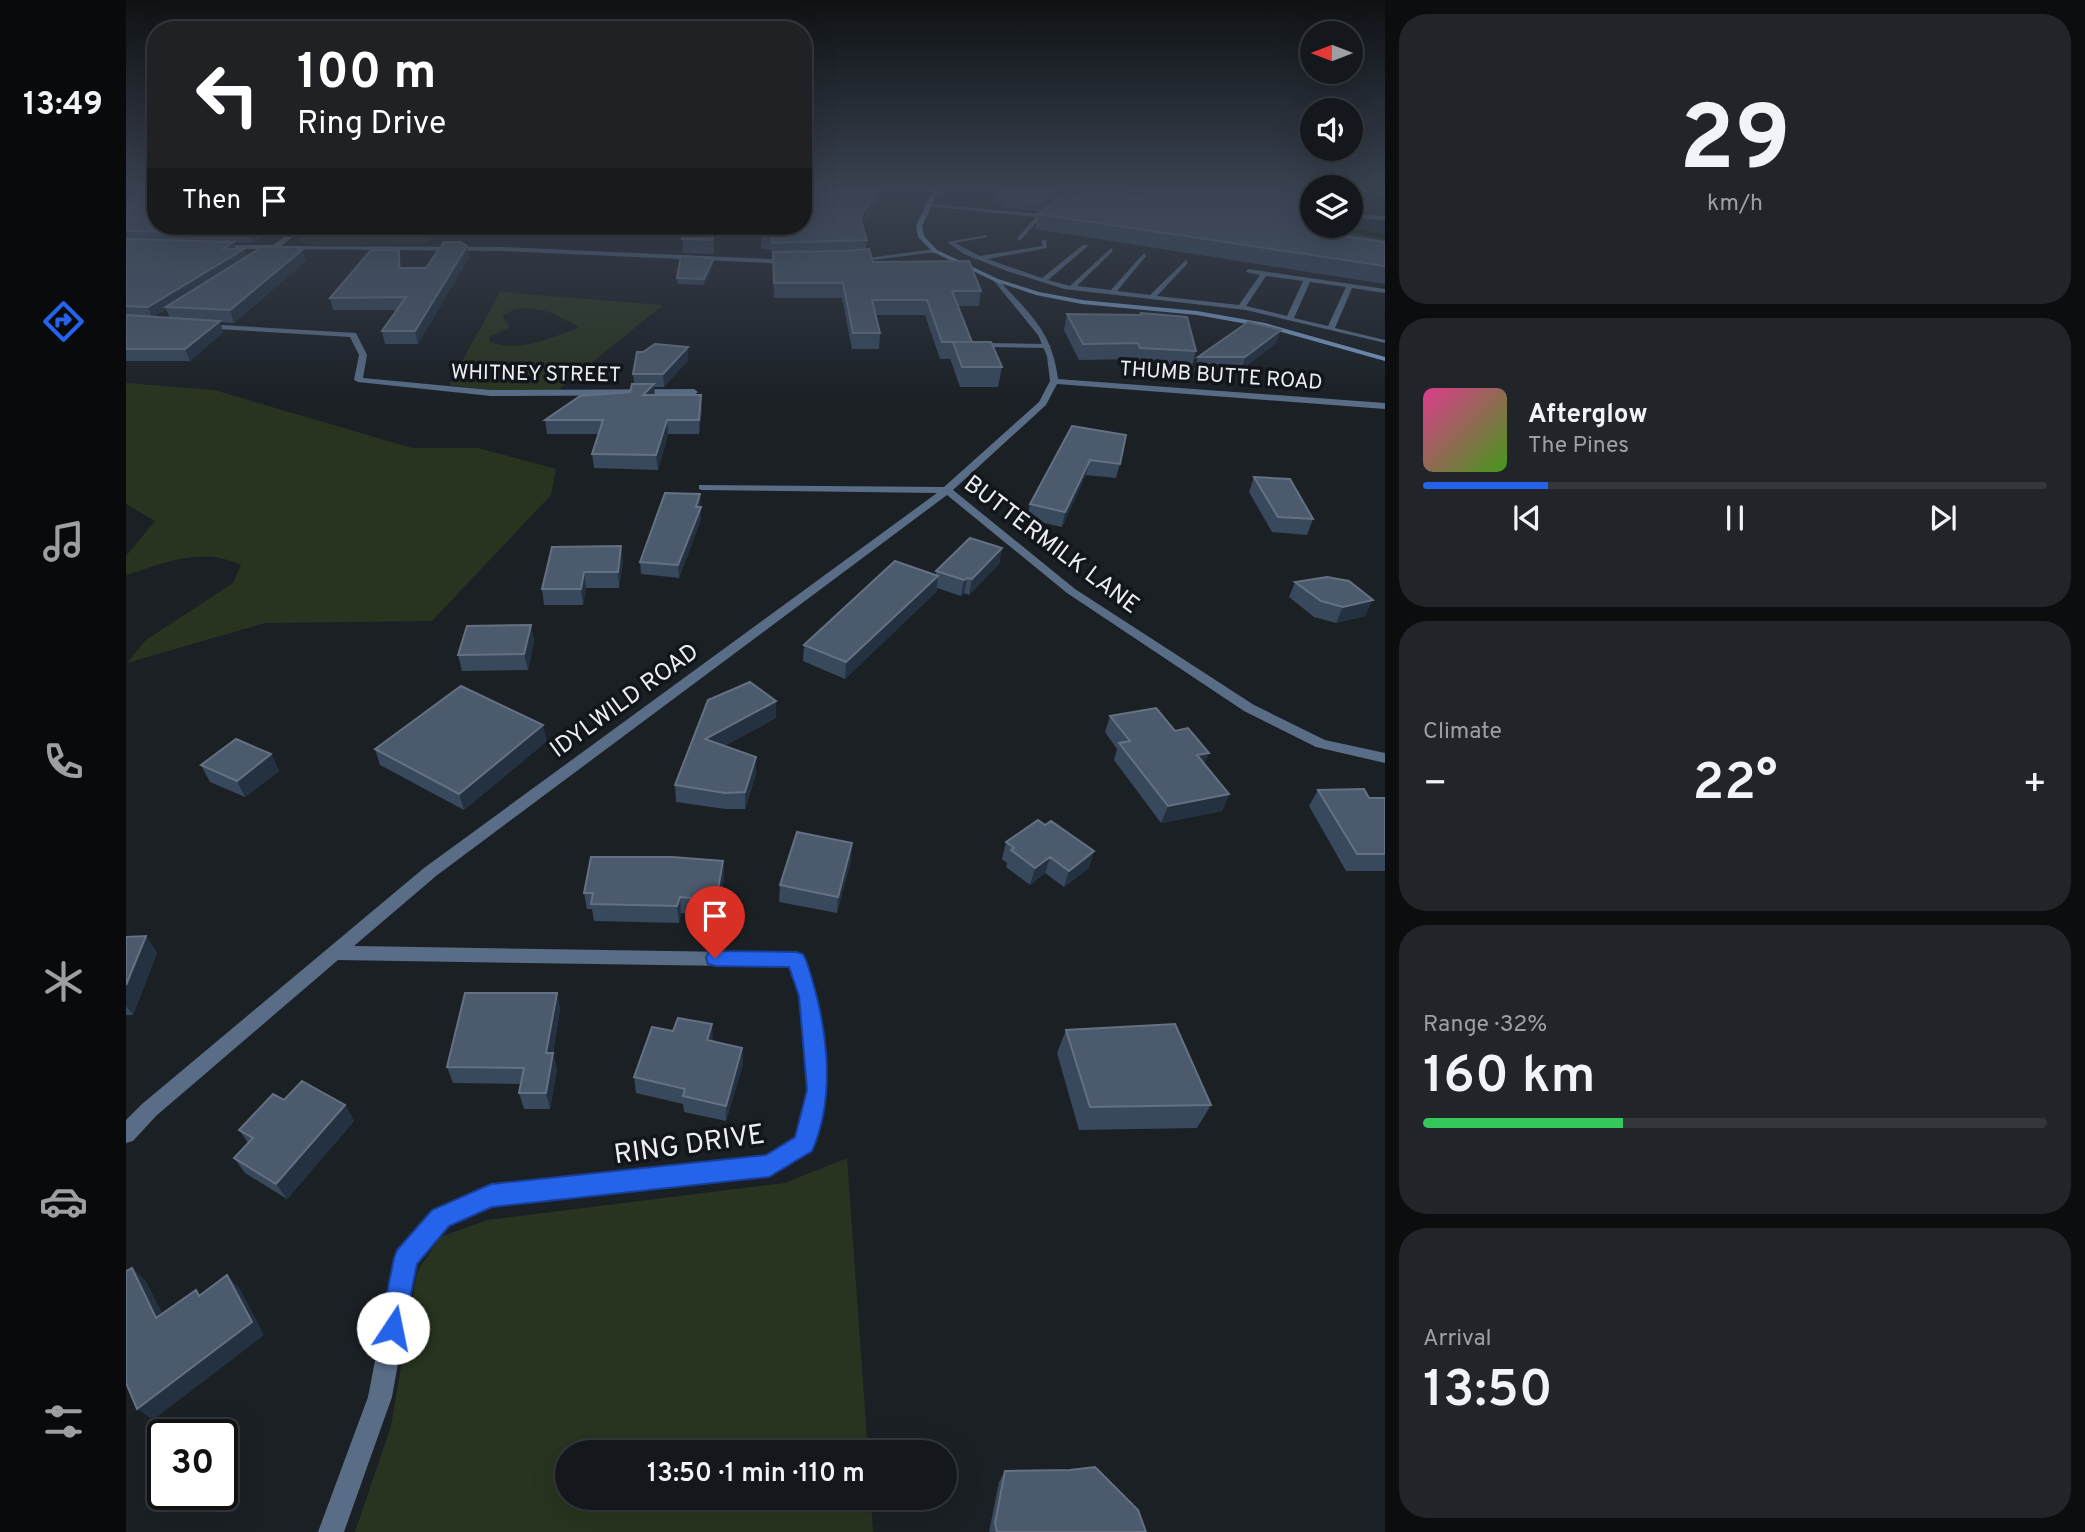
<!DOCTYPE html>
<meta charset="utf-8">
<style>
:root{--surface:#14181c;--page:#212529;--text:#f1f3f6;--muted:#9da0a3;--line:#33373b;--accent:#2563eb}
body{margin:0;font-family:Overpass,sans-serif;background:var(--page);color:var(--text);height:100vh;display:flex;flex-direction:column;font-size:26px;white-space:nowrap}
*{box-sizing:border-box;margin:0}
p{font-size:23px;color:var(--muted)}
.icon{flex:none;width:38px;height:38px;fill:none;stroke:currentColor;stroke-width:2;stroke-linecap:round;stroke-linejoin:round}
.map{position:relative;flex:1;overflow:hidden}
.panel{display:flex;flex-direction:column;gap:14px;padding:14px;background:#0b0d0f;width:700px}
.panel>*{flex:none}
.banner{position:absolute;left:21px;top:21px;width:665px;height:214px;border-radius:28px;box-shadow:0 7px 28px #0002,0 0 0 2px var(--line);background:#202124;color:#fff;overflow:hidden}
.needle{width:46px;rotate:270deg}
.buttons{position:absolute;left:1174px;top:21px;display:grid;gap:14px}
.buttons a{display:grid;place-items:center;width:63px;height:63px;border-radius:50%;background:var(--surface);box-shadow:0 7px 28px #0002,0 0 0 2px var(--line);font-size:35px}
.speed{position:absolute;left:21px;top:1419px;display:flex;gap:14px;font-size:35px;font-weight:700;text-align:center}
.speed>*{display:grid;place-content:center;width:91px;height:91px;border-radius:50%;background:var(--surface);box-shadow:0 7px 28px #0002,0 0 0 2px var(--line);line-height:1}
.speed .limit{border:4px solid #111;border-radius:10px;background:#fff;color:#111}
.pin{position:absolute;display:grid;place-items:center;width:60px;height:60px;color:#fff;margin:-72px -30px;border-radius:50% 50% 50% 0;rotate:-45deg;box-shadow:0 0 7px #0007}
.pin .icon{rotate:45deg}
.me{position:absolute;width:77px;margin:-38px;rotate:11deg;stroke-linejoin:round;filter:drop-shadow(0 0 5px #0008)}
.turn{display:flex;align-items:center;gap:24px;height:147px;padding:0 35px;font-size:32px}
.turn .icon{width:91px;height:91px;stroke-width:2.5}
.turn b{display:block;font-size:49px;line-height:60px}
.then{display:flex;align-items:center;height:66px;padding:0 35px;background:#0003;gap:14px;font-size:26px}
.big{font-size:52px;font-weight:600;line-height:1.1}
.panel .widget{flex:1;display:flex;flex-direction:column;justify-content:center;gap:10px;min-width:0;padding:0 24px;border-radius:28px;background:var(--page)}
.panel .dial{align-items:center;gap:0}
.dial b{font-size:91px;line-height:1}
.song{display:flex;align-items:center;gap:21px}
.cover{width:84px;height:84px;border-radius:10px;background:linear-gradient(135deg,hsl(330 70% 55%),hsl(100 70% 35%))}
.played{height:7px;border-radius:4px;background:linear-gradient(90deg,var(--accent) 20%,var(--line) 20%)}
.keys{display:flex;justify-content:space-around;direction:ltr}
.heat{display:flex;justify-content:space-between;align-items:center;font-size:38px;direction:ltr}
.charge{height:10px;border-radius:5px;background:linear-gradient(90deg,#34c759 32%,var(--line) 0)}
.trip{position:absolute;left:429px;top:1440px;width:402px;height:70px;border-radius:35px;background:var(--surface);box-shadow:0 7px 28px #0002,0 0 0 2px var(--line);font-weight:600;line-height:70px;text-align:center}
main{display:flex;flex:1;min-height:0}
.tabs{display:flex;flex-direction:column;width:126px;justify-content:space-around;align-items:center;background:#080a0b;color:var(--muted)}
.tabs .icon{width:49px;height:49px}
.tabs .active{color:var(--accent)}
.tabs b{font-size:32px;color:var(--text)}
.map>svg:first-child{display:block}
</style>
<main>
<nav class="tabs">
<b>13:49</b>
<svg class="icon active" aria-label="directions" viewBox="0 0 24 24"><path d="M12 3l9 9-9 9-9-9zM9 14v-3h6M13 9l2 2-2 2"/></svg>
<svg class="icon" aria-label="music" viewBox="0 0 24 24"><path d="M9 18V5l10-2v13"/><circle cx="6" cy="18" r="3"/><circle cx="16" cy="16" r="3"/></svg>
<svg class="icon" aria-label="phone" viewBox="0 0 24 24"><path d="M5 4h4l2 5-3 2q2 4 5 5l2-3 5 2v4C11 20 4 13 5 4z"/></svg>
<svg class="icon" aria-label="climate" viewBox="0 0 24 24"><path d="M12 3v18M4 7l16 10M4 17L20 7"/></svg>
<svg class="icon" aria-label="car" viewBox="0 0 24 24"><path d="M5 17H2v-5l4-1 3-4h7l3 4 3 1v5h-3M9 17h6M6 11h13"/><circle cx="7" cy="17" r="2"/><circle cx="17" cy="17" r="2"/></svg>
<svg class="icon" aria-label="filters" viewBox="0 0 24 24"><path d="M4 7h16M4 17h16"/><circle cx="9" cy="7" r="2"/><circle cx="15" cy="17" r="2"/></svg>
</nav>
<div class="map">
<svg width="1259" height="1532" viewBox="0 0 1259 1532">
<rect width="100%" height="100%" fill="#1b2025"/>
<path fill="#28341f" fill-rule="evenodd" d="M922,188H994L1186,226H1214L1259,235V248L1173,228L921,191Z
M187,226H317L300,243L183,245L173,241L174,236Z
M374,292L537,305L432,390H363L323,385ZM401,308L424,312L453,327C427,338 392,353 364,342L363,337L384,327L376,316L389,309Z
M0,383L88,390L286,448H352L430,469L425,495L306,621L139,623L1,663L20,640L107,583L115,565C75,546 39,563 0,575V556L29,521L0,504Z
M721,1158L742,1452H441V1498H745L747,1532H229L265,1426L291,1272L314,1237L361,1220L659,1183Z"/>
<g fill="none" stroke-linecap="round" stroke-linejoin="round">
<path stroke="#091501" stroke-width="4.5" d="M1204,226L1259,237"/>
<path fill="#596d87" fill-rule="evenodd" d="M962,201L964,204C942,206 925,209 908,225C903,230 899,237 893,241L891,238L910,217L800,206L803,204L914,214L939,203Z
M861,235V237L829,243L854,256L916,246V240H920L921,248L861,259L916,278L957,245H961V247L922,280L944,286L985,248L987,251L951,286L985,290L1018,253L1020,256L991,291L1024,295L1060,260L1062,263L1031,296L1113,305L1134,275L1120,272L1122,269L1259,289V293L1226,288L1209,328L1259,340V343L1120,310L938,289L881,271L838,254L821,242ZM1140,276L1177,281L1161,316L1120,306ZM1184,282L1220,287L1202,326L1168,318Z
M861,343L921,344L925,346L921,348L864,347L860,345Z"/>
<path fill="#596d87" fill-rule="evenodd" d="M1225,214L1259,216V220L1225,218Z
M174,226H181L155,246L377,247L664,260L667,262L664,264L377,251L150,249L145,252L142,249H93L90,247L93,245H147Z
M809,249L811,252L730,262L727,260Z
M868,279H872C903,314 926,330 932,379L1259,403V409L931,384L920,405L827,490L949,589L1128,705L1199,740L1259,753V763L1190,747L1118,711L941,593L821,495L310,876L228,946L670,953L676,955L678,960L691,997L701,1090L685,1151L644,1176L366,1206L322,1225L290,1263L266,1397L218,1532H192L242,1397L269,1258L272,1250L308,1211L365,1186L641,1157L670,1138L683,1090L673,997L664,967L212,960L30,1116L7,1141L0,1143V1120L16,1104L298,868L811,493L576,490L573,489V485L818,487L913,402L924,381L921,356L912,335L868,281Z
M78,324L230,333L241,355L237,378L365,390L568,389L572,392L568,395L365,396L232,382L228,380L233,355L224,337L75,328V324Z"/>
<path fill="#799ac3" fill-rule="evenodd" d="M808,188H814L796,226L798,236L811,250L872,279L913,292L956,300L1071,311L1139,323L1259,357V361L1138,327L1071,315L956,304L910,295L868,281L807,252L792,237L790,226Z"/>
</g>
<path fill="#38485d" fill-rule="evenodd" d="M0,188L30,226H153L126,243L108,242L110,249L121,257L174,247L180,261L108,323L94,322L97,332L64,361H0ZM40,309L44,318L27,317Z
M712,188H759L737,226L741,240L740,249L747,262L855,291L853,306H832L846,342L876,367L872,387H834L825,361V359H814L799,315H749L754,333L753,349H726L716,298H648L646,250L635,249V236L681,192H709Z
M864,188H923L927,202L941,204L965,194L966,188H1186V226H1200L1196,233L1259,242V284L909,229L912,214L919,208L913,211L877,208Z
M1250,188H1259V200Z
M452,226H587L588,254L557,253V234H531V230L524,229L454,232Z
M341,246L343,257L292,344H259L256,331L271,310H207L204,298L273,250L276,268H300Z
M588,263L578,285L552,284L551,278Z
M1015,313L1070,351L1066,367L1010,364L1008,359L953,360L938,330L941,314L1015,315Z
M1150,343L1115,370H1068L1072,357Z
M562,360L538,387H528V395L576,409L573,434H542L532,470L468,468L466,454L472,434H421L419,420L504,392L508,384L507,374Z
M946,426L994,464L990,478L960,475L936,527L901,519L904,504Z
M1128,477L1187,519L1181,535L1146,532L1123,492Z
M574,507L575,519L553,578L515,574L514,562Z
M426,547L497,562L493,588H460L457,605H418L416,589Z
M876,548L873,564L843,595L838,593L835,596L811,588L810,592L719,679L677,661L678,645L810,575V571Z
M1169,582L1239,616L1210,623L1188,617L1163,597Z
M405,625L408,641L402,670L336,671L332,655Z
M650,701V718L598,746L630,774L619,809H599L550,802L549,785Z
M984,716L1078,764L1103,794L1096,811L1035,823L988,760L991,749L979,732Z
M421,741L338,810L254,765L249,749Z
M145,754L153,771L119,797L84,782L75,765Z
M1192,790L1243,798H1259V871H1220L1183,806Z
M880,842L963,868L938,887L919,873L904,885L880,867L881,863L876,859Z
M725,860L711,913L653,902L654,885Z
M597,861L598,878L591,917L555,913L553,923L468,921L466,909H461L458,893Z
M20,936L31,953L7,1015H0V937Z
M431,993L434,1009L427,1054L431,1069L424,1109H398L393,1093L395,1084L327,1083L321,1067Z
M940,1030L1085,1105L1071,1128L953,1130L931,1053Z
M586,1041L616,1048L617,1064L600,1121L558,1112L557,1104L510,1093L508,1077Z
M158,1100L219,1105L228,1121L161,1199L119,1173L108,1158L122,1143L113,1130Z
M879,1471L1020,1532H863L873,1482Z"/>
<path fill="#243140" d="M7,188H30L0,201V191Z
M753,188H759L733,231L734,218Z
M1225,188H1235L1225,196Z
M928,194L926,204L913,211L915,202Z
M135,226H153L126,243L123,233Z
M1196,226H1200L1186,248L1192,232Z
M108,242L111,252L97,249Z
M341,246L343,257L292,344L289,331Z
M174,247L175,251L176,250L180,261L108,323L104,310Z
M118,249L121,259L40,307V309L26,317L22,307Z
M273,250L275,261L276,280L273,268Z
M588,258V263L578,285V279Z
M94,321L97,332L64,361L59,349Z
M1155,330L1150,343L1115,370L1119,357Z
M562,347V360L538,387L537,374Z
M528,384L529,398L517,395Z
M575,395L576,409L573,434V420Z
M541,420L542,434L532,470L530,455Z
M964,460L960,475L936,527L939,512Z
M574,494L575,506L573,512L575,507V519L553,578L552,565Z
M495,546L497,562L493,588L492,572Z
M876,548L873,564L843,595L846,579Z
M458,572L460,588L457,605L455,589Z
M812,576L810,592L719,679L720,662Z
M841,578L838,593L835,596L838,580Z
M1247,600L1239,616L1210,623L1217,607Z
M405,625L408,641L402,670L398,654Z
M650,701V718L580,756L579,739Z
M417,725L421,741L338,810L333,794Z
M1083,753L1076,770L1071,755Z
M145,754L153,771L119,797L111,781Z
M630,757V774L619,809V792Z
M1103,794L1096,811L1035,823L1042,806Z
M726,843L725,860L711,913L712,897Z
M968,851L963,868L938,887L943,871Z
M924,857L919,873L904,885L909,868Z
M597,861L598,878L591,917L590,900Z
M554,897L555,913L553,923L551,906Z
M20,936L31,953L7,1015L0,1006V985Z
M431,993L434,1009L427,1054L431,1069L424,1109L420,1093V1053Z
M586,1024L587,1040L582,1056L581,1040Z
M616,1048L617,1064L600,1121V1106Z
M219,1105L228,1121L161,1199L150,1184Z
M6,1268L20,1281L45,1331L30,1318Z
M101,1275L114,1289L138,1335L27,1420L11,1409Z"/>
<path fill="#4b5a6d" stroke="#647182" stroke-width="2" d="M26,188H30V226H135L123,233L0,231V210L13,205H0V200Z
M677,188L681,192H709L712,188H753L734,218L741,240L646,243V236H635L637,226H677Z
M872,188H923L928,194L915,202L878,198Z
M996,188H1151L1186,197V226H1196L1192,232L1259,242V266L912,214L934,197L941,204L956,192L1016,199L1021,197L1020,192Z
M559,226H587V240L556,239Z
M0,239L108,242L97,249H118L22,307L0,306Z
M318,242H335L341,246L289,331H256L280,297L204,298L245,250H273V268H300Z
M136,247H174L172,250H176L104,310L40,307Z
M743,249L747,262L843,261L855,291H826L846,342H816L801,300H746L754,333H727L717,283H648L647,252L720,251Z
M555,256L588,258L578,279L551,278Z
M1015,313L1061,317L1070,351L1014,348L1012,343L957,344L941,314L1016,315Z
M0,315L94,321L59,349H0Z
M1122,322L1155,330L1119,357H1072Z
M827,342H865L876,367H836Z
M529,344L562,347L537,374H507L511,352H517Z
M506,384H528L517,395H575L573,420H541L530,455L466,454L477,420H419L454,396L504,392Z
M946,426L1000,435L994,464L964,460L939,512L904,504Z
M1128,477L1164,479L1187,519L1152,517Z
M539,493L574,494L570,507H575L552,565L514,562Z
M844,538L876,548L846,579L841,578L838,580L810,571Z
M495,546L492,572H458L455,589H416L426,547Z
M769,561L812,576L720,662L678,645Z
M1201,577L1223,581L1247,600L1217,607L1195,601L1169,582Z
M405,625L398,654L332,655L341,626Z
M624,682L650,701L579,739L630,757L619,792L599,793L549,785L582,700Z
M335,686L417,725L333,794L249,749Z
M1030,708L1049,731L1062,728L1083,753L1071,755L1103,794L1042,806L993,743L1004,741L984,716Z
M110,739L145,754L111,781L75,765Z
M1238,789L1243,798H1259V854H1231L1192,790Z
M912,820L919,825L925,821L968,851L943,871L924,857L909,868L885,850L888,848L880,842Z
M671,832L726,843L712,897L654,885Z
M465,857H546L597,861L590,900L554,897L551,906L465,904L467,893H458Z
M20,936L0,985V937Z
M339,993H431L420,1053H427L420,1093H393L398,1068L321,1067Z
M552,1018L586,1024L581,1040L616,1048L600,1106L557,1096L559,1089L508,1077L526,1027L547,1031Z
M1049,1024L1085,1105L964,1107L940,1030Z
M176,1081L219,1105L150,1184L108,1158L127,1138L113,1130L147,1094L158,1100Z
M6,1268L30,1318L70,1290L73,1296L101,1275L126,1322L11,1409L0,1383V1271Z
M969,1467L1012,1510L1020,1532H871L869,1523L879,1471L944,1470Z"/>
<linearGradient id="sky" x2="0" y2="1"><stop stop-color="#0f1214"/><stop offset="0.47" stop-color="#394251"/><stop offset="1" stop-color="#394251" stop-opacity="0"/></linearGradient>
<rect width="1259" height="403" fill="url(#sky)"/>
<path fill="#2563eb" stroke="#184099" stroke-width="2" d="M589,951L670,952L677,954L680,960C700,1019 712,1092 686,1151L643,1177L366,1207L323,1226L291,1264L276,1337L267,1340L258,1337L254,1328L268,1258L271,1250L306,1210L365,1184L640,1155L669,1137L681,1090L673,996L663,967L589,966L582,964L580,958L582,953Z"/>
<g text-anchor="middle" stroke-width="7" stroke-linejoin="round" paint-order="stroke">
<g font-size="21" fill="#ebeef2" stroke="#12161b">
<text transform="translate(410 373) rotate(1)" y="7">WHITNEY STREET</text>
<text transform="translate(1095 375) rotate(4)" y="7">THUMB BUTTE ROAD</text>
</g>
<g font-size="24" fill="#ebeef2" stroke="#12161b">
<text transform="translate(926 544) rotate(37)" y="8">BUTTERMILK LANE</text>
<text transform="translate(498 700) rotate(-36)" y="8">IDYLWILD ROAD</text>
</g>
<g font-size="28" fill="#ebeef2" stroke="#12161b">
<text transform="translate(563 1143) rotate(-8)" y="10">RING DRIVE</text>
</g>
</g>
</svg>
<div class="buttons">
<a><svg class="needle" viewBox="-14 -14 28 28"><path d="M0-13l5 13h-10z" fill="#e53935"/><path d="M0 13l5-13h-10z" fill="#9da0a3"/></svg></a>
<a><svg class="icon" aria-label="sound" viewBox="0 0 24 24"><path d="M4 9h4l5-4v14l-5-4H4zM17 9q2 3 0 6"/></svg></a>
<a><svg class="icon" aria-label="layers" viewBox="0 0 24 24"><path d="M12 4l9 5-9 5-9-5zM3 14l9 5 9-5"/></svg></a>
</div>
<div class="speed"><div class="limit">30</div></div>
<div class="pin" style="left:589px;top:958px;background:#d93025"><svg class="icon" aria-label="arrive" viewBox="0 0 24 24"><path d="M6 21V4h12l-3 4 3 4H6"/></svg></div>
<svg class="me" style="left:267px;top:1328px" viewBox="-20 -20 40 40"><circle r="19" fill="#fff"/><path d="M0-13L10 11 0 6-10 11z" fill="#2563eb"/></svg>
<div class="trip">13:50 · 1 min · 110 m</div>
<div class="banner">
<div class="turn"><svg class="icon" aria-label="left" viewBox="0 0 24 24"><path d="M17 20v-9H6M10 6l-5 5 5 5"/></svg><div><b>100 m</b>Ring Drive</div></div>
<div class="then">Then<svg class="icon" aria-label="arrive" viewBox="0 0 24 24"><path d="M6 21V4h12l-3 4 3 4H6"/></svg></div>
</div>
</div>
<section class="panel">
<div class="widget dial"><b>29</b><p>km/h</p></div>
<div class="widget">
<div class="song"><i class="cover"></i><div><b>Afterglow</b><p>The Pines</p></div></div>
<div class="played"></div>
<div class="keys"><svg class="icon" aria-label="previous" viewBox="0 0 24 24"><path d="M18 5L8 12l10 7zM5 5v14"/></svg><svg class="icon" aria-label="pause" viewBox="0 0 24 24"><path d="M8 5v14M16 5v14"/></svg><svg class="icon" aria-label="next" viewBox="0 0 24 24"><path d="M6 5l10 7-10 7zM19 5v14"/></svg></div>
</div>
<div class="widget"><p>Climate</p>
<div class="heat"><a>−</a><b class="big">22°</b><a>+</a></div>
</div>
<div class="widget"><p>Range · 32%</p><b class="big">160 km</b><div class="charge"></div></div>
<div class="widget"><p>Arrival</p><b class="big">13:50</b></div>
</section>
</main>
